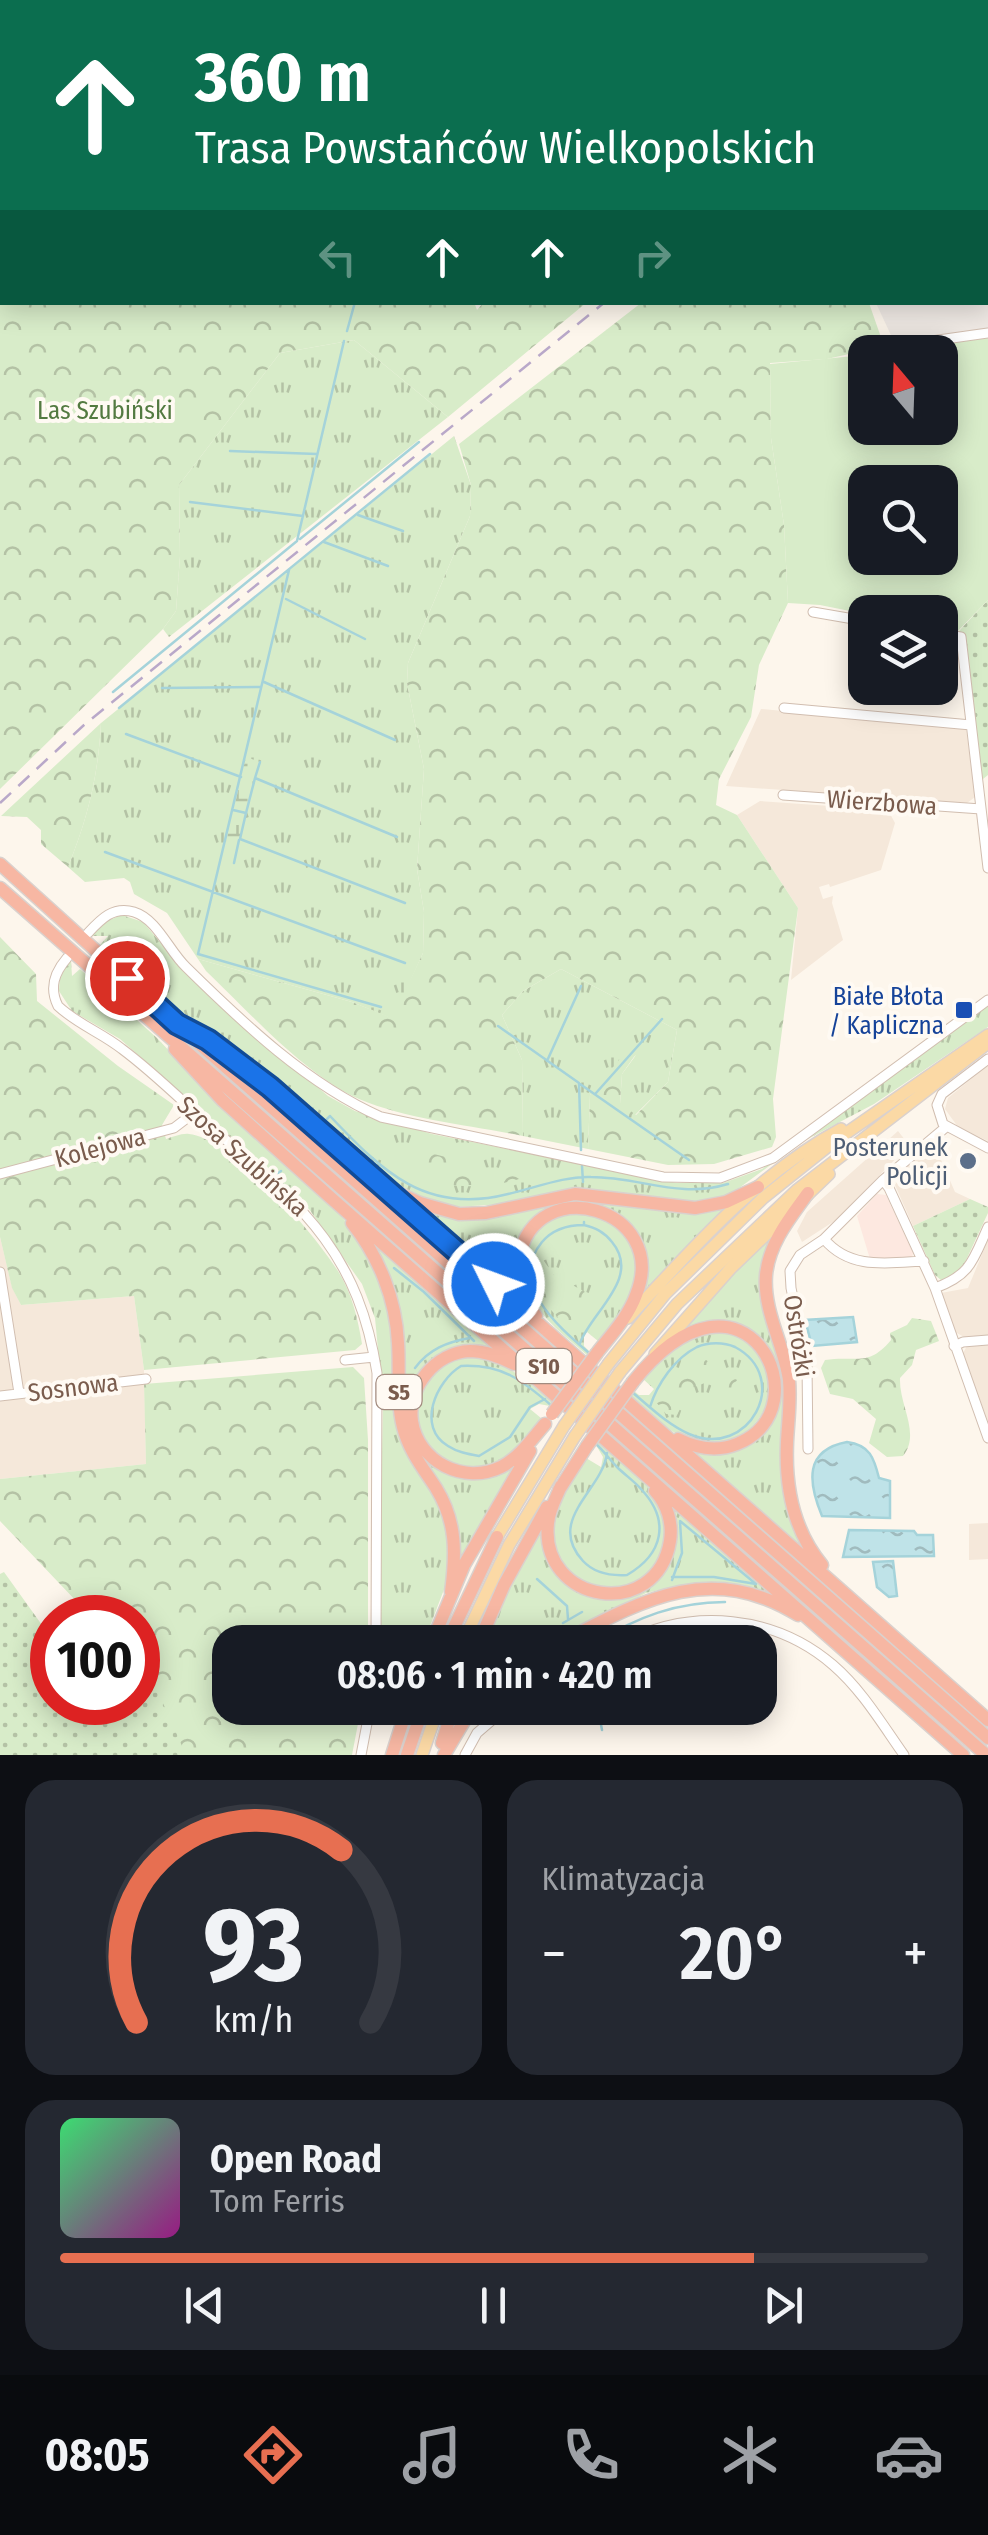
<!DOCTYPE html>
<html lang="pl">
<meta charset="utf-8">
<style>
:root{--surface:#171b24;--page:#242831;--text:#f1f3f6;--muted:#9ea1a6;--line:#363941;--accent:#e76f51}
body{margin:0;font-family:"Fira Sans Condensed",sans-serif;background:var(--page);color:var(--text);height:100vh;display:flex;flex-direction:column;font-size:38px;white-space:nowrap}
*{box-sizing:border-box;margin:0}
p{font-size:32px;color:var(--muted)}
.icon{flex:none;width:55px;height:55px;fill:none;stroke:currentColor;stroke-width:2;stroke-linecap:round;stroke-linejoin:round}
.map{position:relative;height:1755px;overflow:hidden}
.sheet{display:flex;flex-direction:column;gap:25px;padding:25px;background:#0d0f14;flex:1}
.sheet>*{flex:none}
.banner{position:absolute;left:0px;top:0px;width:990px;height:305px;box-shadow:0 5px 25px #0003;background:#0b6e4f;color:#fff;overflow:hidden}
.needle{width:65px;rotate:341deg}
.controls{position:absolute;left:848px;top:335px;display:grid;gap:20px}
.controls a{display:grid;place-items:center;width:110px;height:110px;border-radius:20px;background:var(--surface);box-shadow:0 5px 25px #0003;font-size:50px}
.speed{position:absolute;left:30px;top:1595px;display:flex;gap:20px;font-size:50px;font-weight:700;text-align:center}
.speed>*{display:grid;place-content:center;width:130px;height:130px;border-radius:50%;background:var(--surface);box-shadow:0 5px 25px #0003;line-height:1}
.speed .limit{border:15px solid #d22;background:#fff;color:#111}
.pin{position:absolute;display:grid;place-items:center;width:85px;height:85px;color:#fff;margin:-42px;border:5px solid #fff;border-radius:50%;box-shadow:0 2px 10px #0007}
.me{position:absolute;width:110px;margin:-55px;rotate:312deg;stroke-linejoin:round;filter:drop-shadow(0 0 8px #0008)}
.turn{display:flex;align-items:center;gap:35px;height:210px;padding:0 30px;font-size:45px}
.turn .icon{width:130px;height:130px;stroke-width:2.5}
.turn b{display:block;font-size:70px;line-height:85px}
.lanes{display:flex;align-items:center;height:95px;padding:0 30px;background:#0003;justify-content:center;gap:50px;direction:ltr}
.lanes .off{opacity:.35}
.big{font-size:75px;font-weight:600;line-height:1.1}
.sheet .card{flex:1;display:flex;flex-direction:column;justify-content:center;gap:15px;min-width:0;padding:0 35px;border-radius:30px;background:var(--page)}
.sheet .dial{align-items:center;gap:0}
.dial svg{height:260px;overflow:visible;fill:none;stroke:var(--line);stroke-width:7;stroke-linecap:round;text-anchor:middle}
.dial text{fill:var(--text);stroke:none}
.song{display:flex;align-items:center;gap:30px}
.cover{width:120px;height:120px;border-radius:15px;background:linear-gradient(135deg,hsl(140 70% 55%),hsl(310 70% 35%))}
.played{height:10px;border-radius:5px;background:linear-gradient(90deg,var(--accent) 80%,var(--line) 80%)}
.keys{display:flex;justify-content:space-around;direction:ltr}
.heat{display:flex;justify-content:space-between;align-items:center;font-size:55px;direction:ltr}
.sheet .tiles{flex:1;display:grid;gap:25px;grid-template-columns:1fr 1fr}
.card:last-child{grid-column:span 2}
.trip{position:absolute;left:212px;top:1625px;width:565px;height:100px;border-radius:30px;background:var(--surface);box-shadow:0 5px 25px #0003;font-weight:600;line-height:100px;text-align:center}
.dock{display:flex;height:160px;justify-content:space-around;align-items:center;background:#090b0e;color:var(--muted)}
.dock .icon{width:70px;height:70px}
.dock .on{color:var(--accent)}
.dock b{font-size:45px;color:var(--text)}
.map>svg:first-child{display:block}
</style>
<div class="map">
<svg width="988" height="1755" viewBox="0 0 988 1755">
<defs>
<pattern id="grass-tufts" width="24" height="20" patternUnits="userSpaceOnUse" patternTransform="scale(2.5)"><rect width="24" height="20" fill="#d8ecc9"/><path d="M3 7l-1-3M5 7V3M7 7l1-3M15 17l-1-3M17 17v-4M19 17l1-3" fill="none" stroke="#b4c2a5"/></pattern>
<pattern id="forest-crowns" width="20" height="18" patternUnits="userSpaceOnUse" patternTransform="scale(2.5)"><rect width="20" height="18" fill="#d8ecc9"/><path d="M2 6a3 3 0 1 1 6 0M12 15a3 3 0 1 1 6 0" fill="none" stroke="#b4c2a5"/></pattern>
<pattern id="wetland-marsh" width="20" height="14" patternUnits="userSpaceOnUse" patternTransform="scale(2.5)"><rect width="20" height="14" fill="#d8ecc9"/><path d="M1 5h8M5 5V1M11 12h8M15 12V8" fill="none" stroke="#b4c2a5"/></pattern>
<pattern id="park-dots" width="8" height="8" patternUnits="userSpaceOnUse" patternTransform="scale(2.5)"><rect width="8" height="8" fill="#d8ecc9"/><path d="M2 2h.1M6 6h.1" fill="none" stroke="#b4c2a5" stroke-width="1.8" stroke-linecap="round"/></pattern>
<pattern id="water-ripples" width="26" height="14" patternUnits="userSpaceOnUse" patternTransform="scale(2.5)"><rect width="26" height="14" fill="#bfe3e8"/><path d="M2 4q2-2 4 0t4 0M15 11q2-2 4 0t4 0" fill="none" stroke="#a0bbbe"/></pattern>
</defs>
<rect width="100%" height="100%" fill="#fdf6ec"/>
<path fill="#f5e8da" d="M761,709L966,728L975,797L967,803L726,786Z
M760,801L888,810L895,823L881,870L830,887L829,884L819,887L823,899L833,896L832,903L843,940L791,980L798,908L737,815Z
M988,1065V1141L958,1127L945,1109L948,1098Z
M898,1131L909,1145L836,1220L802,1242L797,1231L807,1212Z
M935,1146L955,1192L970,1199L913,1226L895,1185L909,1165Z
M0,1237L12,1287L21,1305L134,1296L144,1370L146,1464L0,1479Z
M988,1240V1335L964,1337L955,1332L941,1293L968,1288Z
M988,1345V1422L963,1353L967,1346Z
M988,1523V1559L969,1560V1524Z"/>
<path fill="#fde8e0" d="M877,1194L886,1195L913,1253L912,1259H870L857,1216Z"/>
<path fill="#efe9e4" d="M988,27V338L925,346H896L876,303L988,302Z"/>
<path fill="url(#grass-tufts)" d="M577,0H949L946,2Z
M354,340L448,417L169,637L163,629L176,611L180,556L179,485L280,353Z
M454,436L471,485L470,516L408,663L407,683L424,769L417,869L424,912L423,953L393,1019L352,1002L198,959L167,913L134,894L130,882L124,878L85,882L68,867C88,817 98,777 101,723Z
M122,915L143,922L188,975L328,1096L355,1111L432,1134L677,1183H723L762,1169L988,1005V1027L874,1104L802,1142L731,1194L694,1204L554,1192L503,1204L456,1207L438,1204L401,1189L383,1178L298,1103L191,1024L100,945L108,936H91L104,922Z
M71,961L72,976L80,969L157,1038L238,1124L334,1208L353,1230L384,1288L394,1344V1403L448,1520V1579L424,1642H378L383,1402L375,1318L362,1284L309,1209L275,1176L120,1039L72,1011L59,991L60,973Z
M561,969L677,1030L668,1082L635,1115L620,1104L622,1074L636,1055L590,1095L588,1149L523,1136L522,1060L502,1015L523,991Z
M572,1198L698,1213L734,1204L687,1246L640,1297L645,1275L622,1218L607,1208L570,1202L527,1226L520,1238L515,1251L524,1304L412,1205L446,1215Z
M564,1213C576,1214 592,1213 603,1217C609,1219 616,1227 621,1231C657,1264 622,1313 598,1341L587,1332L584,1336V1346L590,1352L587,1355C555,1327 514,1300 527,1252C533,1231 545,1222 564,1213Z
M774,1232L764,1255L785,1384L782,1452L813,1560L683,1445L737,1449L778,1401C786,1345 731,1305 680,1330Z
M368,1233L502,1353L490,1349L427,1366L409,1428L453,1475L516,1463L461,1564C462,1501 425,1484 408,1430C401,1411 405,1389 402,1369C395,1323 379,1278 368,1233Z
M702,1331C714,1332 730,1332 740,1337C802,1368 760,1461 693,1441C669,1434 649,1412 631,1396L634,1391L639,1395H649L654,1389L643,1379L660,1356Z
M472,1355C506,1361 526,1380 553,1402L550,1406L539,1404L530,1409L541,1418C532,1430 524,1445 512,1455C442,1513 361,1381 472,1355Z
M598,1441C619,1459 643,1477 658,1501C666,1514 668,1532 664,1546C643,1617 540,1591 554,1520C558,1497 574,1477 586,1458L601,1467L603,1457L596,1445Z
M664,1496L785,1604L701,1583L672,1587L646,1593L553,1642H483L513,1577L544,1524C553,1543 561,1571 574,1587C597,1617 660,1585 671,1557C678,1539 668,1515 664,1496Z"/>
<path fill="url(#forest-crowns)" d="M0,0L577,2H2V302H474L477,310L483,303H586L448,417L354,340L280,353L179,485L180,556L176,611L163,629L0,789Z
M641,303H869L884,346L827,359L770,363L771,438L784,525L788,603L759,665L751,717L719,779L716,805L737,815L798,908L773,1099L776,1137L772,1147L714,1164L668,1165L588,1149L590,1095L629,1048L636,1054L622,1074L620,1103L636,1115L668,1082L677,1030L561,969L523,991L502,1015L522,1060L523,1136C470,1125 409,1120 359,1099C306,1076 248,1011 206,971L198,959L352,1002L392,1018L423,953L424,912L417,869L424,769L407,683L408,663L470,516L471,485L459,444Z
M101,723C98,777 88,817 68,867L41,844V830L27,817L1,816Z
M0,937L36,974L37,1001L118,1066L174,1105L162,1125L166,1139C173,1137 182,1133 189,1134C236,1140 315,1235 338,1271C352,1293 358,1319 362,1344L355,1350L144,1370L134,1296L21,1305L12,1288L0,1237Z
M426,1152L524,1177C501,1187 453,1190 429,1180C423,1177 416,1169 411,1164L412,1155Z
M536,1257H541L554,1275L587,1293L594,1303L578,1337C552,1312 530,1295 536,1257Z
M912,1318L931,1321L939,1341L916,1350L912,1365L900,1378C899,1406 921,1433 903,1456L887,1457L869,1443L876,1419L853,1399L830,1394L821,1368L825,1360C855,1355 868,1368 891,1340L890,1333L907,1325Z
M706,1360L737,1380L727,1397L707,1382L690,1389L677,1415L666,1414L656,1402L685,1372Z
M353,1367L364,1378L368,1440V1642H230V1708H361L352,1755H175L138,1702V1618L87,1617L79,1604L0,1521V1479L146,1464L144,1384Z"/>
<path fill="url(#wetland-marsh)" d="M246,757L260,762L234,863L222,859Z"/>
<path fill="url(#park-dots)" d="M988,600V775L978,783L963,638L959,631Z
M970,1199L988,1207V1213L961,1271L941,1280L935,1275L913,1226Z
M4,1572L52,1639V1702L98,1703L105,1712L116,1703L138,1702V1685L150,1674L186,1755H0V1574Z"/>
<path fill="#d8ecc9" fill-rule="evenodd" d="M988,338V600L956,633L940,629V612L865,614L820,605L788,603L784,525L771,438L770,364L865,355V428H940V352H877ZM865,482H940V558H865Z"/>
<path fill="url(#water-ripples)" stroke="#a5d3da" stroke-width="2.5" d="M853,1317L857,1342L812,1346L805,1320Z
M847,1442C870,1445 874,1458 879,1478L890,1481V1518L822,1516C808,1482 804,1450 847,1442Z
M849,1530L914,1531L917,1535H933L934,1556L843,1557Z
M893,1561L897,1596L889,1597L877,1587L873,1562Z"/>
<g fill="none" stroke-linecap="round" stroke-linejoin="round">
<path stroke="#a5d3da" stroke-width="2.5" d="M888,0L892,2
M625,2L626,0
M347,331L355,302
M230,451L317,454
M190,502L303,516
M358,515L403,531
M300,539L419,442
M324,542L388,566
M289,570L198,954L381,1007
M286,599L365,639
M264,682L395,740
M162,688L261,687
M113,692L297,541L344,341
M119,708L430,454
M126,734L241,777
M255,778L260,762
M233,810L246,813L255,778L397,837
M246,813L240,839L405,903
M105,852L405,963
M234,863L239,840
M498,1026L579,1083L581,1150
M547,1061L581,986
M580,1084L689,1160
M596,1093L662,1019
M327,1119L330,1116C383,1172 426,1215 508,1194C535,1188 564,1176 591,1177C641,1177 678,1199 728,1184
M582,1166L583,1182
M278,1173L281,1171
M584,1225C567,1225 553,1229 542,1242C507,1284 560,1328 589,1353
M394,1268L424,1292L474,1341
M580,1343C591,1312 642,1278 612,1242C604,1232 596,1228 584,1225V1222
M415,1368C429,1349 447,1342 470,1338
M632,1392C650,1407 667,1424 689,1434C749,1460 793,1378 735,1347C724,1342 708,1342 697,1347C675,1358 657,1384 650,1407
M545,1399L530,1407L510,1437L479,1456C468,1454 457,1452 448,1446C416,1427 436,1381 461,1366C502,1364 522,1380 552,1406
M596,1444C604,1451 609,1459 617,1467C625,1475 634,1481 641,1489C671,1521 663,1554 627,1575C611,1576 595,1574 583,1561C545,1520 603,1490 607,1453
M672,1577H714L756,1584L680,1521
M537,1579L567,1606L568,1619
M672,1580L682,1553L680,1522
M563,1623L582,1612
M597,1642C637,1617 677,1602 725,1602
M598,1708L602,1730"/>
<defs>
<path id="minor" d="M896,346L988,333
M813,612L865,621
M940,634L961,637L988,868
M784,708L971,725
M783,795L981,809
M88,933C101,919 113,906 134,912C157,919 169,951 186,967C244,1024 307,1084 381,1117L663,1177L720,1178L773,1158L988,1000
M67,958C54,973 49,988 58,1006C77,1024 102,1033 122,1049C153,1072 181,1100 209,1125C299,1204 358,1249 377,1373L376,1642
M988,1059L942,1094L937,1105L943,1124L988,1148
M0,1174L174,1128L195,1112
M883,1180L889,1188L935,1288L988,1438
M924,1261C887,1263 850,1270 824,1239L883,1180L946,1127
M0,1272L19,1393
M935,1288C971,1275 973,1260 988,1227
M954,1346L963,1342L988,1340
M345,1360L374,1357
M0,1396L146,1379
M808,1449L807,1365L791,1288L790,1271L800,1255L824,1239
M625,1642C692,1607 775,1615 833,1665C862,1690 882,1724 904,1755
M361,1755L370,1708
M465,1755L477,1733L506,1708"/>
<path id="major" d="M628,1318C693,1248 756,1175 841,1129
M655,1354L730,1269L829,1174
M609,1363L665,1294L763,1198L832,1143L988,1035
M620,1372L677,1304L797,1190L988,1043
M497,1537L564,1426
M463,1642L509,1545L575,1436
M422,1755L438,1708"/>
<path id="highway" d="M0,864L177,1024L988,1738
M0,888L986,1755
M205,1039L316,1127L988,1720
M175,1049L222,1100L331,1198L963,1755
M396,1192L420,1203L459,1214L486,1213L575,1194L695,1208L726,1202L758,1187
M808,1193C790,1218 769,1243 766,1275C763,1311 784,1345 789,1380C791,1401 788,1421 787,1442C785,1485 793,1530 822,1565
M352,1223C379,1257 396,1299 398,1343C400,1371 396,1400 403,1427C409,1451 423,1468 436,1488C457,1522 456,1554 451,1592
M536,1316C523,1299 515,1279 519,1258C535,1170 671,1208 636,1295C628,1317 611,1335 597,1353
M514,1364C500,1357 486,1351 470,1351C436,1352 407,1387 412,1421C418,1462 464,1485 501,1467C520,1457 532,1439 545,1424
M633,1382C745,1241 826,1409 737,1444C717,1452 696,1448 678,1439
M561,1486C556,1498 549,1510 548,1523C539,1604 657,1622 670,1541C673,1523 667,1504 655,1491
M559,1490L587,1446
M432,1642L464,1565L530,1451
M447,1642L497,1537
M479,1642L504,1585L547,1507
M562,1642C642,1600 711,1561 798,1615
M442,1743L453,1708
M392,1755L407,1708
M407,1755L423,1708
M444,1755L472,1708"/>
</defs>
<use href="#minor" stroke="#d1beb0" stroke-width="11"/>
<use href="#major" stroke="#dad1cd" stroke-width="14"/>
<use href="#highway" stroke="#dad1cd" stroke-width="15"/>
<use href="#minor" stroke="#fff" stroke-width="9"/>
<use href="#major" stroke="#fbd9a5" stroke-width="11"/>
<use href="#highway" stroke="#f7b7a3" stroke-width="12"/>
<path stroke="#b9a8c9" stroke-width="2.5" stroke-dasharray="15 10" stroke-linecap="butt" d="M974,2L977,0
M0,803L84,725L605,302"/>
<defs>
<path id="major-bridge" d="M564,1426L609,1363
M575,1436L620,1372"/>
<path id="highway-bridge" d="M552,1414L597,1353
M587,1446L633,1382"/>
</defs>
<use href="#major-bridge" stroke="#dad1cd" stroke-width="14" stroke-linecap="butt"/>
<use href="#highway-bridge" stroke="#dad1cd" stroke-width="15" stroke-linecap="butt"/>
<use href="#major-bridge" stroke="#fbd9a5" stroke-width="11"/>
<use href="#highway-bridge" stroke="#f7b7a3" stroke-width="12"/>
</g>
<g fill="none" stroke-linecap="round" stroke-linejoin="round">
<defs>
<path id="route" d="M127,978L177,1024L208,1040L270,1087L494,1284"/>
</defs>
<use href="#route" stroke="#114b97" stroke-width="25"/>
<use href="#route" stroke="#1a73e8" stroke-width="18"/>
</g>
<rect fill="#1a4fb4" stroke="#fffaf3" stroke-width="4" x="954" y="1000" width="20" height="20" rx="5"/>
<circle fill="#5c6f8a" stroke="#fffaf3" stroke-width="4" cx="968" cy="1161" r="10"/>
<g text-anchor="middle" stroke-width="8" stroke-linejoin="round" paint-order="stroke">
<g fill="#fffaf3" stroke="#a28b7f" stroke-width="2.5">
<rect x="516.5" y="1349" width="55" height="34" rx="8"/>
<rect x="376.5" y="1375" width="45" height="34" rx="8"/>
</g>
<g font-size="22" font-weight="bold" fill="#7a5c4d">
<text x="544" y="1374">S10</text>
<text x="399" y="1400">S5</text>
</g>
<g font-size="25" fill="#537a41" stroke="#fffaf3">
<text x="105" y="419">Las Szubiński</text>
</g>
<g font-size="25" fill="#7a5c4d" stroke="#fffaf3">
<text transform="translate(882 802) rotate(4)" y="9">Wierzbowa</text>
<text transform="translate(100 1147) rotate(-15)" y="9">Kolejowa</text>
<text transform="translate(243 1156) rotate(42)" y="9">Szosa Szubińska</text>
<text transform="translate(799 1336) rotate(81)" y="9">Ostróżki</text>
<text transform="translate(73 1387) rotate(-7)" y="9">Sosnowa</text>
</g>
<g font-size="25" fill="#164399" stroke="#fffaf3" text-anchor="end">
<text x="944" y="1005">Białe Błota<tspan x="944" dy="29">/ Kapliczna</tspan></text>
</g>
<g font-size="25" fill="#4e5e75" stroke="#fffaf3" text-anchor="end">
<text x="948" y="1156">Posterunek<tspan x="948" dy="29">Policji</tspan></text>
</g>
</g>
</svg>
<div class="controls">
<a><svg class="needle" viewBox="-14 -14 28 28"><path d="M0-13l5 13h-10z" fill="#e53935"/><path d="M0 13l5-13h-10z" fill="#9ea1a6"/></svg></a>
<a><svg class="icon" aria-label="search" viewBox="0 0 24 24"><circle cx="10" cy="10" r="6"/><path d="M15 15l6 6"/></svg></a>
<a><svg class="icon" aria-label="layers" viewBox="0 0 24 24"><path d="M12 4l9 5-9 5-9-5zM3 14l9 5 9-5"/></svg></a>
</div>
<div class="speed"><div class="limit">100</div></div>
<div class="pin" style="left:127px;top:978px;background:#d93025"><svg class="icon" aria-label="arrive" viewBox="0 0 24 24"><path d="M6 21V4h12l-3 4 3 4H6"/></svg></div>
<svg class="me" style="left:494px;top:1284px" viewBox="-20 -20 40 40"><circle r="17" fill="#1a73e8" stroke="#fff" stroke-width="3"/><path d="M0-11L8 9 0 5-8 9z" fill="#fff"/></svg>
<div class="trip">08:06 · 1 min · 420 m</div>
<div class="banner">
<div class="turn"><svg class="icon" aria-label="ahead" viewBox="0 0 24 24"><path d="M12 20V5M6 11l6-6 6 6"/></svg><div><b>360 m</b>Trasa Powstańców Wielkopolskich</div></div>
<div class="lanes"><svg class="icon off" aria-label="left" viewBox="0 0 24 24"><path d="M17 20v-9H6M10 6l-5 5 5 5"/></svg><svg class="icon" aria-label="ahead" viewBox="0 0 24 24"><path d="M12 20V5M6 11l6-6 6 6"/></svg><svg class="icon" aria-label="ahead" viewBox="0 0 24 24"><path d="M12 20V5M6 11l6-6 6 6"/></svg><svg class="icon off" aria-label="right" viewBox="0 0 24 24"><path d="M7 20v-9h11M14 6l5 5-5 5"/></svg></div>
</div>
</div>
<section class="sheet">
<div class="tiles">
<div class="card dial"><svg viewBox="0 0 100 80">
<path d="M14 69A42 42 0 1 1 86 69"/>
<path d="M14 69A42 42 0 0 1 77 16" stroke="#e76f51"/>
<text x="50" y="56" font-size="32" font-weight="700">93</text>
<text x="50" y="72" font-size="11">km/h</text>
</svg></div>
<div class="card"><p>Klimatyzacja</p>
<div class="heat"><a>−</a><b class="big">20°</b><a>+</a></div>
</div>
<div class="card">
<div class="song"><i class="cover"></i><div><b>Open Road</b><p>Tom Ferris</p></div></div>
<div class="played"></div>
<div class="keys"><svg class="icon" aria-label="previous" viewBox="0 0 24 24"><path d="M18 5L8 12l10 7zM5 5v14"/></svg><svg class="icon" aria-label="pause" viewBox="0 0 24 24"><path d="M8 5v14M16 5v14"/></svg><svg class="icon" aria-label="next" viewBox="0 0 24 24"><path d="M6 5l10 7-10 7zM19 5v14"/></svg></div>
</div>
</div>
</section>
<nav class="dock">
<b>08:05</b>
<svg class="icon on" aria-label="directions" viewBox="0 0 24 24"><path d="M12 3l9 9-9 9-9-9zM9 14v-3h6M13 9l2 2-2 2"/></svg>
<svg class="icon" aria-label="music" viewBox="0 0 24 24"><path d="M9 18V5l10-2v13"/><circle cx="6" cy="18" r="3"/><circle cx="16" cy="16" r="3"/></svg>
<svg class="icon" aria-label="phone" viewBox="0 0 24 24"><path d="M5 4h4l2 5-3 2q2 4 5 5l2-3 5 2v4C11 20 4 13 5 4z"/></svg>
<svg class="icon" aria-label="climate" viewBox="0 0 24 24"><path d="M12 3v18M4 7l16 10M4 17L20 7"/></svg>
<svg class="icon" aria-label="car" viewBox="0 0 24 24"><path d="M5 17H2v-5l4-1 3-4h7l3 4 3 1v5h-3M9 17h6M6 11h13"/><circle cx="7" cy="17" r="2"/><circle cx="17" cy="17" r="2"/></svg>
</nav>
